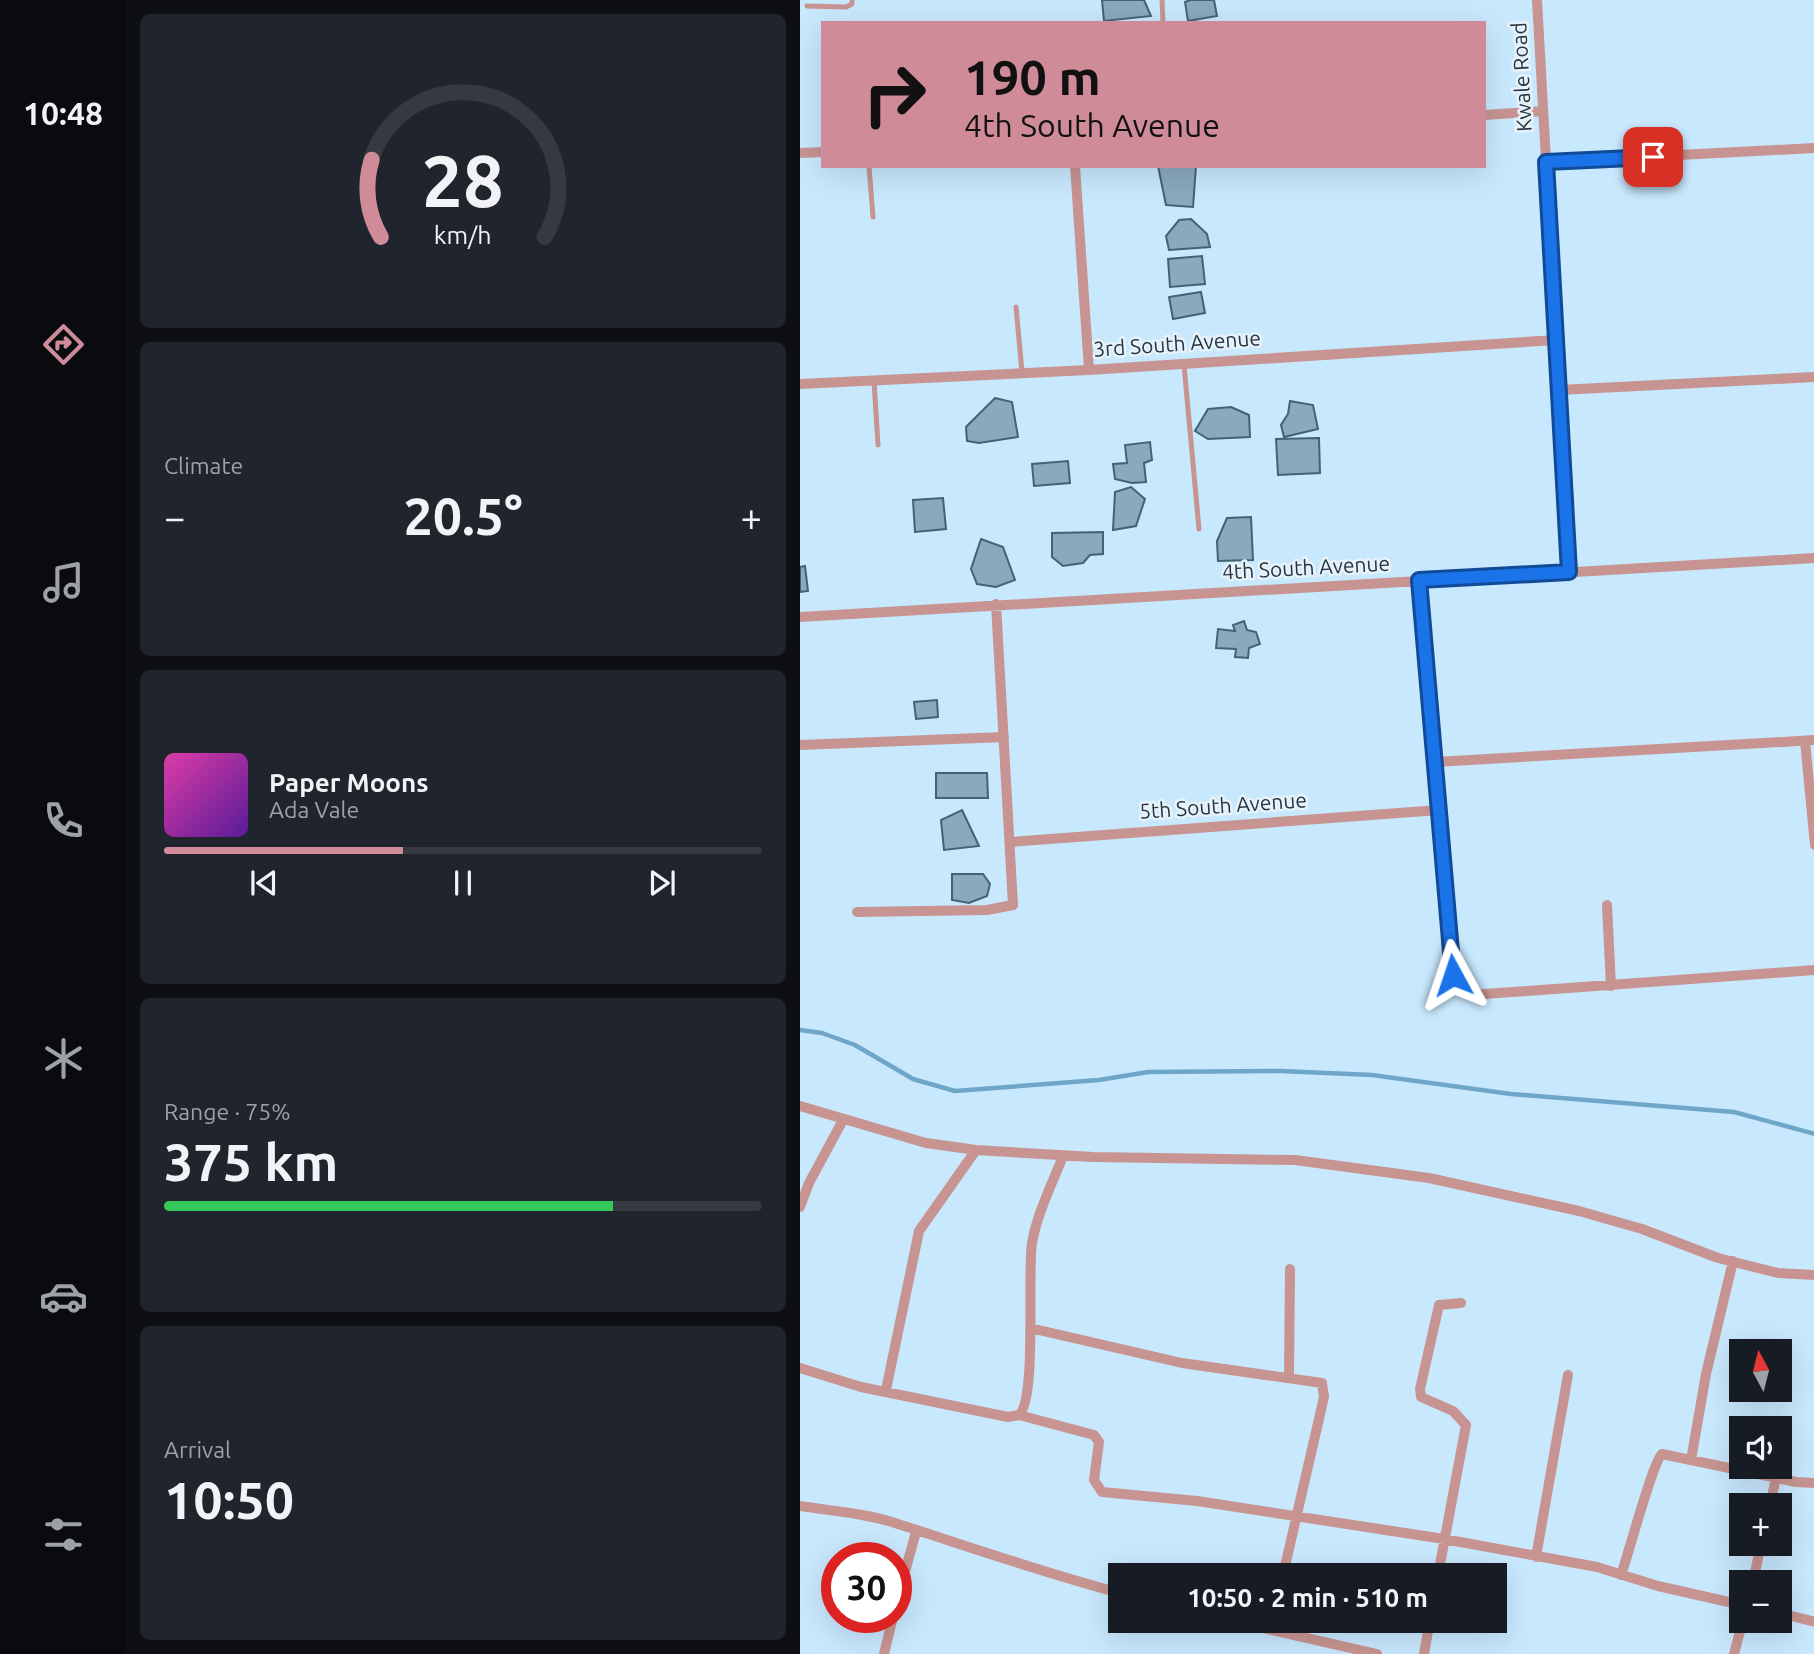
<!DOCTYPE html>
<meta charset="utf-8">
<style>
:root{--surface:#171b24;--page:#20242c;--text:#f1f3f6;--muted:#9ea1a6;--line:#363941;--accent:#cf8b98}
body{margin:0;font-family:Ubuntu,sans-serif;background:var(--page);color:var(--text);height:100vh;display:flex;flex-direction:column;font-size:26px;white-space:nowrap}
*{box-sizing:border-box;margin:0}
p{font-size:23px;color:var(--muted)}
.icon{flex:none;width:38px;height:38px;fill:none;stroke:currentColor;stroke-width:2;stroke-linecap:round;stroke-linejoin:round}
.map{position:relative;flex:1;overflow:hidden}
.details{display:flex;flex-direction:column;gap:14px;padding:14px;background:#0d0f14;width:674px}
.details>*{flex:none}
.hud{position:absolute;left:21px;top:21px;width:665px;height:147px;border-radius:0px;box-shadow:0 7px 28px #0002;background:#cf8b98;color:#111;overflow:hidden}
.needle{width:46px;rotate:353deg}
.fabs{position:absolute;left:929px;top:1339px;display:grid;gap:14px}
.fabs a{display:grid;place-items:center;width:63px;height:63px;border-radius:0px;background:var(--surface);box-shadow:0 7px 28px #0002;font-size:35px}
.speed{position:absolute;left:21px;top:1542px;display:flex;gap:14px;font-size:35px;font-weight:700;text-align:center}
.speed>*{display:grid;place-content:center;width:91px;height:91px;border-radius:50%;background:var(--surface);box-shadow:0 7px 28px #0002;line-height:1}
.speed .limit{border:10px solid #d22;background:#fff;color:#111}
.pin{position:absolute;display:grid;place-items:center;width:60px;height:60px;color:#fff;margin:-30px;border-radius:14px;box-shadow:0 4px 10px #0006}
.me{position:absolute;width:77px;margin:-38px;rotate:355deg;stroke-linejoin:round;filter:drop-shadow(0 0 5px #0008)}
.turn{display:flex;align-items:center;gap:24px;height:147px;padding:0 28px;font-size:32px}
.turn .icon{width:91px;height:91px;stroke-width:2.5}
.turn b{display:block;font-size:49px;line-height:60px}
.big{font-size:52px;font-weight:600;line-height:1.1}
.details .widget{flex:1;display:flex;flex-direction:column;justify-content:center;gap:10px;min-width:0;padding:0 24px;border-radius:10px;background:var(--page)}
.details .dial{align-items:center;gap:0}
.dial svg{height:182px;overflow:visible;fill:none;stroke:var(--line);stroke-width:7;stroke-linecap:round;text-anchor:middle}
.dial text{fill:var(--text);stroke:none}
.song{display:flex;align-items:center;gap:21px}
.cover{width:84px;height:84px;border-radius:10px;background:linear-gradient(135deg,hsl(320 70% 55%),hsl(270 70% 35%))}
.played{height:7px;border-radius:4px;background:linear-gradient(90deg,var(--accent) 40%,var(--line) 40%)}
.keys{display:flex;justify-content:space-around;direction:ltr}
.heat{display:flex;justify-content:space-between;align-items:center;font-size:38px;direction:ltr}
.charge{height:10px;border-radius:5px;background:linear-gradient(90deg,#34c759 75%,var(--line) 0)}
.trip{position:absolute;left:308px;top:1563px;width:399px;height:70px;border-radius:0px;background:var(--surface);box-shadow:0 7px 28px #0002;font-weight:600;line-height:70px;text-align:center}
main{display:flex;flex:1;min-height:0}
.dock{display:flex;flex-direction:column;width:126px;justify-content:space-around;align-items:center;background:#090b0e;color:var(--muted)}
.dock .icon{width:49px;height:49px}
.dock .current{color:var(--accent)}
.dock b{font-size:32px;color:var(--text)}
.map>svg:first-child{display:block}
</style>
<main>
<nav class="dock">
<b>10:48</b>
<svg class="icon current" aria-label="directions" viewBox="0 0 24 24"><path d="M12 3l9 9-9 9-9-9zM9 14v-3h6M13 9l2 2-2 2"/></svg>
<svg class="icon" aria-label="music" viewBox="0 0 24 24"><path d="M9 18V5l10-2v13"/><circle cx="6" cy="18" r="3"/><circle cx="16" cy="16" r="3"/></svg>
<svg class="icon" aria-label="phone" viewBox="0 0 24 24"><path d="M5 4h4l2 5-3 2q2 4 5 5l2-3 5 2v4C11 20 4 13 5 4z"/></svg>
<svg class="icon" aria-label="climate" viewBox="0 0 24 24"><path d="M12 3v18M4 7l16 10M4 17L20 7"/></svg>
<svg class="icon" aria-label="car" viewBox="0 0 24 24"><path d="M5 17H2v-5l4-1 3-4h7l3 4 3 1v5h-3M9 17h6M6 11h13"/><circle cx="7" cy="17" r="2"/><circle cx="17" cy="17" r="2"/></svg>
<svg class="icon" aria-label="filters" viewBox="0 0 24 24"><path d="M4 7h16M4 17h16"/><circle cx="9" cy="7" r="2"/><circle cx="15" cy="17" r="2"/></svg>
</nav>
<section class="details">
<div class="widget dial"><svg viewBox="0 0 100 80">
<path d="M14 69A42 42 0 1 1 86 69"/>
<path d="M14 69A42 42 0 0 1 10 35" stroke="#cf8b98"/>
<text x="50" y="56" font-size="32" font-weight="700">28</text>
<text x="50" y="72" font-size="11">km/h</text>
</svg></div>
<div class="widget"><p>Climate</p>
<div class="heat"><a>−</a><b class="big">20.5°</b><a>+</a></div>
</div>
<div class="widget">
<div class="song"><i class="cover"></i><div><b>Paper Moons</b><p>Ada Vale</p></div></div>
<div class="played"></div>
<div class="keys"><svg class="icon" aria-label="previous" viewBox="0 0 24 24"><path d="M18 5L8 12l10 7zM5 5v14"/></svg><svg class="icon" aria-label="pause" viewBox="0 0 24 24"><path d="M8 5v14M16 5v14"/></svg><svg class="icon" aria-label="next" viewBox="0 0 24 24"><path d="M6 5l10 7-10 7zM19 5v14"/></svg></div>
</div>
<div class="widget"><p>Range · 75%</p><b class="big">375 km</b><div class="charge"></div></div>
<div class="widget"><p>Arrival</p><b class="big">10:50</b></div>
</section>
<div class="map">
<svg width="1015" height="1654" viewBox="0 0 1015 1654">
<rect width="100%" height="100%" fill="#c8e8fe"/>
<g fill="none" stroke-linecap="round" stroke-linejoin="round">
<path stroke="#6fa6c8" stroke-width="4.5" d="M0,1030L22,1033L55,1045L113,1079L155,1091L299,1080L348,1072L481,1071L572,1075L711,1094L934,1112L1015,1134"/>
</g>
<path fill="#8aa9be" stroke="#456275" stroke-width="2" d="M302,0H344L351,16L304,21Z
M390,0H414L417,16L388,21L385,2Z
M358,166H396L393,207L366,205Z
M391,219L407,234L410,247L369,250L366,236L379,220Z
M402,256L405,284L370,287L368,259Z
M401,292L405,313L373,319L369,297Z
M195,398L212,402L218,437L179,443L167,441L166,427Z
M490,401L513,405L518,429L484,437L481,425L488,414Z
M431,407L449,415L450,437L408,439L395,431L408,409Z
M519,438L520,473L478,475L476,439Z
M350,442L352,460L344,463L346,482L332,483L315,479L313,464L327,463L325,445Z
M268,461L270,483L234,486L232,464Z
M331,487L345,499L336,526L313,530L315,492Z
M143,498L146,529L115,532L113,500Z
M451,517L453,560L418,561L417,541L427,518Z
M303,532V554L290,555L283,563L263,566L252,557V533Z
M181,539L203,547L215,580L196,587L177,584L171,569Z
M5,566L8,591L0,592V567Z
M444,621L447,630L456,632L460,644L449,648L448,658L435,657L436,649L416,648L418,629L435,631L433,625Z
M137,700L138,717L116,719L114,702Z
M136,773H187L188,798H136Z
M162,810L179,846L144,850L141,820Z
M152,874H183L190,884L187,896L169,903L152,900Z"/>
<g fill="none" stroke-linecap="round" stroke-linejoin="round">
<path stroke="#c79491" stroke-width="5" d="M362,0L363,23
M7,6L46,7L52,4V0
M69,166L73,217
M216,307L222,372
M384,365L399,529
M74,381L78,445"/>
<path stroke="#c79491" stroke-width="10" d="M737,0L769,572
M684,115L743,111
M0,153L23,152
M746,162L1015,148
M275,166L289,370
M0,384L289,370L756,340
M759,390L1015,377
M619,580L653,975L660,988L671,995L1015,970
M0,617L1015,558
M1005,741L1015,845
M0,745L204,737
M635,762L1015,740
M210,842L639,810
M807,905L811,986
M57,912L187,910L213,905L196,604
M0,1106L126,1143L176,1150L293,1157L495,1160L629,1178L779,1211L842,1229L918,1258L978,1273L1015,1275
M0,1207L9,1183L43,1120
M230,1328L382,1363L522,1383L524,1397L483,1575
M0,1368L61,1387L208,1417L219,1415C237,1399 227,1274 232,1243C237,1214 252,1184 263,1156
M489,1377L490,1269
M86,1390L119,1231L176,1150
M219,1415L294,1435L299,1442L294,1480L302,1492L397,1501L644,1539L797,1567L858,1586L942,1605
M891,1460L906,1374L933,1261
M970,1505L976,1478
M0,1506C32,1511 64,1513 95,1523C170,1547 244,1573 320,1593
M736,1557L768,1375
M638,1575L666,1425L653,1411L621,1397L620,1389L639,1305L661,1303
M821,1575C828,1556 853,1461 862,1454L996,1482L1015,1483
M953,1582L961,1544
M96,1604L116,1532
M980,1613L1015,1622
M428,1620L577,1654
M84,1654L93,1617
M624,1654L630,1620
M934,1654L943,1620"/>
</g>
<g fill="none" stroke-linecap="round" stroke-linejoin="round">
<defs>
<path id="route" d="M653,975L619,580L769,572L746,162L853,157"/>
</defs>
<use href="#route" stroke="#114b97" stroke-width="18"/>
<use href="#route" stroke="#1a73e8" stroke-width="12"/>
</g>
<g text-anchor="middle" stroke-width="5" stroke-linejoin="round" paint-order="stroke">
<g font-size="21" fill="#2a363f" stroke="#e6f3fb">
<text transform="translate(722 77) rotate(-93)" y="7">Kwale Road</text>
<text transform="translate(377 344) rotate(-4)" y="7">3rd South Avenue</text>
<text transform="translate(506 568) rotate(-3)" y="7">4th South Avenue</text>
<text transform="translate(423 806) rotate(-4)" y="7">5th South Avenue</text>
</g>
</g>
</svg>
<div class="fabs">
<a><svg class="needle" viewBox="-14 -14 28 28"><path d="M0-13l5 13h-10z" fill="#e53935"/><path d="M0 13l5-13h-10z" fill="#9ea1a6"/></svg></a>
<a><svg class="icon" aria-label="sound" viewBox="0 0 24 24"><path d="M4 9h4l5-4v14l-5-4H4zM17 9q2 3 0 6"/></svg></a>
<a>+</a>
<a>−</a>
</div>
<div class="speed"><div class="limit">30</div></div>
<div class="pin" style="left:853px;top:157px;background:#d93025"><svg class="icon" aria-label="arrive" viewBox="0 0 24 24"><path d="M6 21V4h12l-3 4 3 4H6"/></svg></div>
<svg class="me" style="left:653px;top:975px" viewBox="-20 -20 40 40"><path d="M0-17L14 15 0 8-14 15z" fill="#1a73e8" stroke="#fff" stroke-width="4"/></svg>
<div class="trip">10:50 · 2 min · 510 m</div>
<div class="hud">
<div class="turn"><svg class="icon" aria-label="right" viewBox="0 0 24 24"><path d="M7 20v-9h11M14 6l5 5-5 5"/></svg><div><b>190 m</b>4th South Avenue</div></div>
</div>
</div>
</main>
